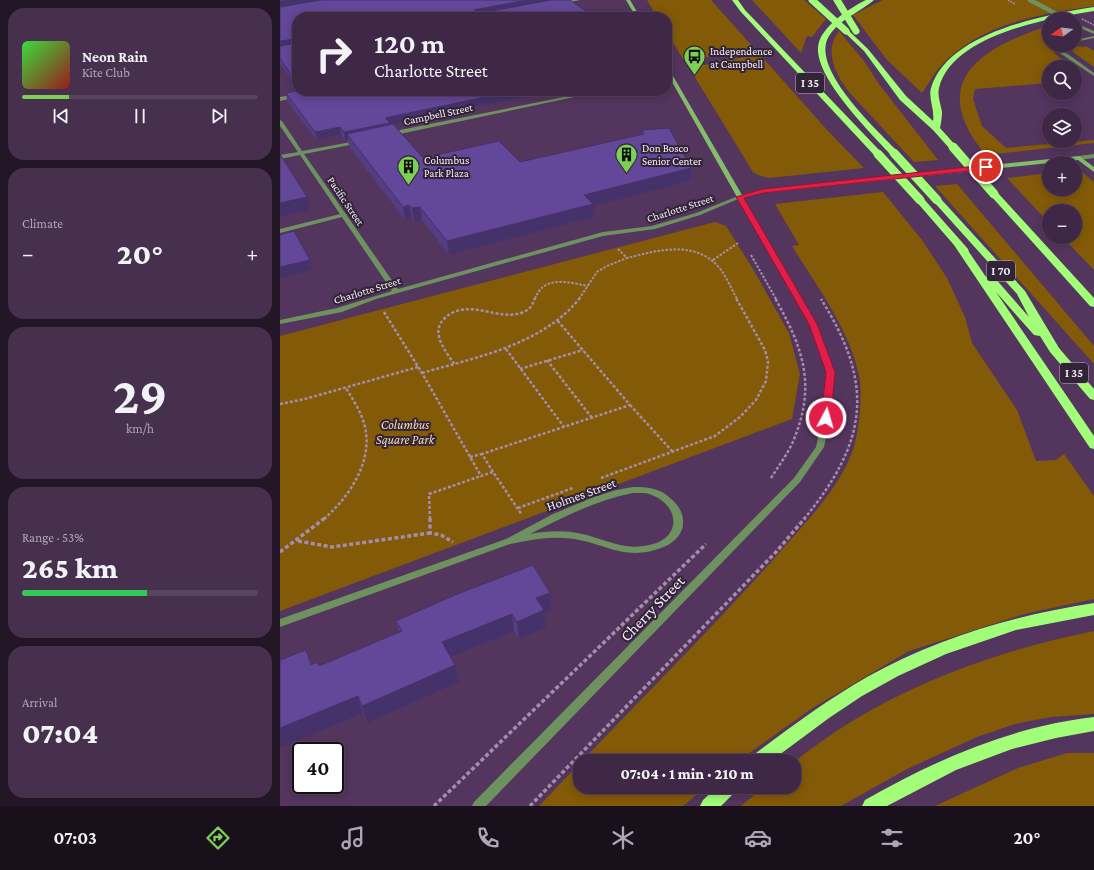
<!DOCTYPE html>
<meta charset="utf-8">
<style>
:root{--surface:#3f2846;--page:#46304d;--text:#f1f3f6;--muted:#ada6b3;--line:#58445f;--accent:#7cd154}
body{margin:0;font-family:"Crimson Pro",serif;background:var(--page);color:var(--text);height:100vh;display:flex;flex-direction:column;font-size:15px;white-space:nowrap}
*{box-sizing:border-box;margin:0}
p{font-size:13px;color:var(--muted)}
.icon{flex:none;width:22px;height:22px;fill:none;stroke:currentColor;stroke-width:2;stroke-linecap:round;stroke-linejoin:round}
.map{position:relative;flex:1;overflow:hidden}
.details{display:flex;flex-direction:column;gap:8px;padding:8px;background:#231626;width:280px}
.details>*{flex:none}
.top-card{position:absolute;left:12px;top:12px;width:380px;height:84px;border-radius:16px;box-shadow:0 2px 10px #0003,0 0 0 1px var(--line);background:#3f2846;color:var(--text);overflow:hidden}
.needle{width:26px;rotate:255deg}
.tools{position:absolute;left:762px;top:12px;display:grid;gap:8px}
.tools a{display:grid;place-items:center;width:40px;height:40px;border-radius:50%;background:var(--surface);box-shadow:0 2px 10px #0003,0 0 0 1px var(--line);font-size:20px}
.speed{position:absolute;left:12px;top:742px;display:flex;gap:8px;font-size:20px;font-weight:700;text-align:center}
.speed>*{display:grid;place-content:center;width:52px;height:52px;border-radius:50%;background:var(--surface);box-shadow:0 2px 10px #0003,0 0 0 1px var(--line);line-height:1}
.speed .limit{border:2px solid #111;border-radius:6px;background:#fff;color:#111}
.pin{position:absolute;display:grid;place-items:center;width:34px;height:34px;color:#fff;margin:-17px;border:2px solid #fff;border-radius:50%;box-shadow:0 1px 4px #0007}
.me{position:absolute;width:44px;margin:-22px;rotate:6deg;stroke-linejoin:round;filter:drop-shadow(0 0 3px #0008)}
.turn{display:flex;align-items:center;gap:14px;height:84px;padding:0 16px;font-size:18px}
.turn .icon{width:52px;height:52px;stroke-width:2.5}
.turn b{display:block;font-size:28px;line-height:34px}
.big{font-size:30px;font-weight:800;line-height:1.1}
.details .tile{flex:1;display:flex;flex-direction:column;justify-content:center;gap:6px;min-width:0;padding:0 14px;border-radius:16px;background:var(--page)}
.details .dial{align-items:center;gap:0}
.dial b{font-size:52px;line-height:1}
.song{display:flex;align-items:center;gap:12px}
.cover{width:48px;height:48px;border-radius:6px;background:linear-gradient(135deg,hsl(120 70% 55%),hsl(0 70% 35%))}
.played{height:4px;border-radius:2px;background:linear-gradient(90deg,var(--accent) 20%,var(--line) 20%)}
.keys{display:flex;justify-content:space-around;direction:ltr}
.heat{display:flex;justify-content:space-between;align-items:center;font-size:22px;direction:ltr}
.charge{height:6px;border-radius:3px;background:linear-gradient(90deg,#34c759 53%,var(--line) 0)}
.trip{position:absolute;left:293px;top:754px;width:228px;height:40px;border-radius:16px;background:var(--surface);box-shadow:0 2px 10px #0003,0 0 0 1px var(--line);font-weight:800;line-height:40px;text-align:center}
.tab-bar{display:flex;height:64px;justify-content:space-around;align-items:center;background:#19101c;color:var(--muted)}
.tab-bar .icon{width:28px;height:28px}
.tab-bar .current{color:var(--accent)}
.tab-bar b{font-size:18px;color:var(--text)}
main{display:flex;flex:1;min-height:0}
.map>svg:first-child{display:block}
</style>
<main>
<section class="details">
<div class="tile">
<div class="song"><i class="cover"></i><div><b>Neon Rain</b><p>Kite Club</p></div></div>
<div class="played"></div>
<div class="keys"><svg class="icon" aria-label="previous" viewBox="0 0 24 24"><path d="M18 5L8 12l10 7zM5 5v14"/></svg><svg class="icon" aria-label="pause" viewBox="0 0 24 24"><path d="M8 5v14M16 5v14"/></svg><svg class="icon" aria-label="next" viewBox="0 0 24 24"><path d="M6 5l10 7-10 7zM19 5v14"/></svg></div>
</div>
<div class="tile"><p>Climate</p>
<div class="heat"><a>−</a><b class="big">20°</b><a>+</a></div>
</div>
<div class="tile dial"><b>29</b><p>km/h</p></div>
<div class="tile"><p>Range · 53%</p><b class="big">265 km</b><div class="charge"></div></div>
<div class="tile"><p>Arrival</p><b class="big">07:04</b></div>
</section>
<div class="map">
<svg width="814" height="806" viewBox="0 0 814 806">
<rect width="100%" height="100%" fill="#54355e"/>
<path fill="#835a07" d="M367,0H431L548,131L584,168L489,178L478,175L473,172L408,66L435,64L433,61L475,56L472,54L403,59L387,33V17H377Z
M472,0H524L546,19L532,37L527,36L521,53Z
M603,0H814V6C760,14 697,24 659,68C653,75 648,85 642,93L607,60L573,15Z
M765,27L769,29V45H774L772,47L775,54L793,67H769V83L695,89L693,99L702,126L726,148L814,140V143L706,155C647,85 697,49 765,27Z
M559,31L584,61L599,84L658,160L634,162L569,92C556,75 543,51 559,31Z
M793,46L808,47L814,51V67L793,52Z
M795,171H801L814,182V270L782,237H795V211H769V223L727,178L769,173V189H795Z
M677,184L814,346V364L655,186Z
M603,192L642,240L667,278L685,317L692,343L737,410L756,461L776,460L784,454L814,496V599L744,614L629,651L531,709L458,761H302C365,695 430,630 491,562C520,528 554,496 571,455C579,436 583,396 579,376C570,330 536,285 512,246L519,245L495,204Z
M435,222L446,226L473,269L509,333L520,374L512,419L0,611V336Z
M814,631V714L771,717L735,724L697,737L627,769L561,806H461L484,787H514V762C601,692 706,653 814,631Z
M787,753H814V806H655L738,768Z
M300,763V787H426L403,806H259Z"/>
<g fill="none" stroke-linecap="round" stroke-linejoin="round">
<path stroke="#a48eab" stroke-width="2" stroke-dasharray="2.5 1.5" stroke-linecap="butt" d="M338,249L347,258C379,250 417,239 441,270C447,278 452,290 457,299
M471,255L496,299
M433,260L458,243
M255,299C263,275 288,282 308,286
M299,299L317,272L327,266L347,258"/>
<path stroke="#a48eab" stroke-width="2.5" stroke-dasharray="3 2" stroke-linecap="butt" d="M104,312L142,373L201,476L213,472L242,515
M226,349L284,427
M267,360L312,418
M174,364C166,351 149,332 165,318C188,297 216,321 241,313C250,310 252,306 255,298
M240,369L303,350
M142,373C197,357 262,345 300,298
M0,404L25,399L138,367
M350,405L392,451
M190,457L202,454
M213,472L202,454L350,405L277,320
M321,478L435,436L460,417L476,400L486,381L488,361L485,350L456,298
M491,478C498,467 506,456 512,444C537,386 524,350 495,298
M238,508L293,488
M44,519C69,497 93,462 85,427C82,413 73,400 66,388
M150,519L149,494L201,476
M524,519C588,441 595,385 541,299"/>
<path stroke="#a48eab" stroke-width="3.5" stroke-dasharray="4 2.5" stroke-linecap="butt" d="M150,518V533L161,535L173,542
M18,541L52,547L150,533
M0,552L45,518
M154,806L426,544
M250,806L496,552L525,518"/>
<path fill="#6e925f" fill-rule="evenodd" d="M814,36V38L795,42V40Z
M781,45H785L783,49L785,52L814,73V76L781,54L779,49Z
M17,94L20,96L19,97L0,101V97Z
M64,213L67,215L66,216L0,233V229Z"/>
<path fill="#6e925f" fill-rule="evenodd" d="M291,0H300L282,4L280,3Z
M314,91H323L110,136L107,134L110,132Z
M0,120L2,121L22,151L82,140L83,141L80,143L24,154L118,289L323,232L372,226L416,213L458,196H462L463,197L420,215L375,229L323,236L96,299L62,312L0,324V320L57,308L112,291L20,155L0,159V155L18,152L0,126Z
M353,487C367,487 380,488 390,498C398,504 404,514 403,524C403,533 395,541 388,545C343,566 324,539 282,538C264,537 247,541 230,544L0,627V619L226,539L273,514L314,497L336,490ZM353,493C361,493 367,492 374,496C399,507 401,536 373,544C344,552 329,540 302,534C285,530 267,531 250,534C283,517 317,500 353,493Z"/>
<path fill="#6e925f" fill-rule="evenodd" d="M795,23L814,31V34L795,26Z
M814,154V158L799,160L796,158L799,156Z
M460,195L463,197L537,324L555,372L550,419L544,447L520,482L206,806H192L194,802L514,478L536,447L542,419L547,372L529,324L457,197Z"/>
<path fill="#83bd6b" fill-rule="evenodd" d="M346,0H350L360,17H356Z
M387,68L389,69L462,195L483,189L799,156L814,167V172L798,160L483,193L460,199L457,197L387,73Z"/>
<path fill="#a2fd79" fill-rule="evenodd" d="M452,0H458L465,10L601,152V156H595L461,12Z
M586,0H594C580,12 560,19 549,36C529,68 597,130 617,151V155H611C591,133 529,73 539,42C545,24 570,8 586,0Z
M814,7V11C769,18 672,35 659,88C657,96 661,105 662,112C662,117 661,123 660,128L677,147L673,149H670L653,130L620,100L584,51L563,31L568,30L588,49L626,96L653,121C655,110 648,98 651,88C668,32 765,15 814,7Z
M714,191L717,192L814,298V307L810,306L711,196V192Z
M640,197L643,198L688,249L689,252L706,277H714L749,317L737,294L654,202V198H660L745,291L779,348L814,389V400L810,399L770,352L760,336L754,335L716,292L814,436V449L810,448L674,245L635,200Z
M814,603V615L736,630L666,654L618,676L582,696L549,718L491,761H469L472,756C509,728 547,700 587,677C657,638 735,615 814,603Z
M814,717V731L776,738L732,749L676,770L607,806H582L585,800C655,760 733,726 814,717Z
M437,787H458L455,792L441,806H420L423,800Z"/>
<path stroke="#a48eab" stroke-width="1.5" stroke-dasharray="2 1" stroke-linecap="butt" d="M728,0L735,4
M802,19L814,25"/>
<path stroke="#6e925f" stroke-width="4.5" d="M750,0L786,19"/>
<path stroke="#a2fd79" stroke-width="7" d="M532,0L566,31
M557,0L576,31"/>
<path stroke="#a2fd79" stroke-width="9" d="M673,147L714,194
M614,153L657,200
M598,154L640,200"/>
</g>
<path fill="#553d84" d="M0,0L17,17V89L0,63Z
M17,91H271L113,124L143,158L240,162L362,135V130L411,168V181L314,206V217L169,255L142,220L134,222L132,218L125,220L69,146L68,140L65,141L61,135L37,140L7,101L6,93Z
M270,593L272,610L264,613L266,627L239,639L234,631L171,657L179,682L87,723L83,713L31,665L39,666L119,633L116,621Z"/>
<path fill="#45326b" d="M10,0H48L0,8V2Z
M248,0H281L194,17V10Z
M16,39L17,46L0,48V41Z
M234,91H271L67,134L68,140L65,141L64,132L105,118Z
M60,127L61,135L37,140L35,132Z
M411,168V181L314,206V217L169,255L167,241L304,195Z
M27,197L30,210L0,217V203Z
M129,205L132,218L125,220L123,207Z
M140,207L142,220L134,222L132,208Z
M30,260L32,270L0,278V267Z
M270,593L272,610L264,613L266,627L239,639L237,622L256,598Z
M232,614L234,631L166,659L162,642Z
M175,665L179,682L87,723L82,706Z
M78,696L83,713L0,748V728Z"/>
<path fill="#634799" stroke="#45326b" d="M0,0H10L0,2Z
M41,0H248L194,10L206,12L271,0H290L314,17H17V84L0,58V46L16,43V39L0,41V7Z
M17,91H234L105,118L110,123L64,132L60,127L35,132L6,93Z
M113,124L143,158L219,141L240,162L364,134L362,130L389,128L411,168L304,195L313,204L167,241L140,207L132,208L129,205L123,207L67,134Z
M0,154L27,197L0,203Z
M14,231L30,260L0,267V235Z
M253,565L270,593L256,598L264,610L237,622L232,614L162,642L175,665L82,706L78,696L0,728V660L26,650L31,665L38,662L39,666L122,631L116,621L175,595Z"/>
<path fill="#e11d48" stroke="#92132f" d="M706,165L708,166V169L483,193L464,198L537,324L555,372L551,418L549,421H543L541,418L546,372L529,324L456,197L483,189Z"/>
<defs>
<symbol id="bus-pin" viewBox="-11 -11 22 30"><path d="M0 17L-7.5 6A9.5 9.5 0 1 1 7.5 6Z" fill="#7cd154" stroke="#312436"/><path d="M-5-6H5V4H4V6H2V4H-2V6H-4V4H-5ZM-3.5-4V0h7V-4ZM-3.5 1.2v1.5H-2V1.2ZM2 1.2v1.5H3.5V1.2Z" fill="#111"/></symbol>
<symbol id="building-pin" viewBox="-11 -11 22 30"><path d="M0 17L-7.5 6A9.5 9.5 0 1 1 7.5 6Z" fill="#7cd154" stroke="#312436"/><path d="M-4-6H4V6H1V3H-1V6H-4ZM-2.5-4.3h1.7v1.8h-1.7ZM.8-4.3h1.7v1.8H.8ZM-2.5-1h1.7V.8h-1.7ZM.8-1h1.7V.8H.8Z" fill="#111"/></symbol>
</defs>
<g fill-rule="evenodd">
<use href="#bus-pin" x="402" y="44" width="25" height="34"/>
<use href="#building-pin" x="334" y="142" width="25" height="34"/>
<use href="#building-pin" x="116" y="154" width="25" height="34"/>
</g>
<g text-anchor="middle" stroke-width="4" stroke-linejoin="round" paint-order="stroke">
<g font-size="11" fill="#f8edfc" stroke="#312436" text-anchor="start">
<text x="430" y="55">Independence<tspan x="430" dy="13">at Campbell</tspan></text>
<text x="362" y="152">Don Bosco<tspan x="362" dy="13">Senior Center</tspan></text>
<text x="144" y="164">Columbus<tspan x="144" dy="13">Park Plaza</tspan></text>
</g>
<g font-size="11" fill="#f8edfc" stroke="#312436">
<text transform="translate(158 114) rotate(-12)" y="4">Campbell Street</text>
<text transform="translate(66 201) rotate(56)" y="4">Pacific Street</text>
<text transform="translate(400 208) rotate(-18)" y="4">Charlotte Street</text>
<text transform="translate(87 290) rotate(-17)" y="4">Charlotte Street</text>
</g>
<g fill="#312436" stroke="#bcb1c1" stroke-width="1">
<rect x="516" y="73" width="28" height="20" rx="3"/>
<rect x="707" y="261" width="28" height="20" rx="3"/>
<rect x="780" y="363" width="28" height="20" rx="3"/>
</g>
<g font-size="12" font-weight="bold" fill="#f8edfc">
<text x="530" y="87">I 35</text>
<text x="721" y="275">I 70</text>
<text x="794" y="377">I 35</text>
</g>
<g font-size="13" font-style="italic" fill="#f8dbb1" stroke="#312436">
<text x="125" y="429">Columbus<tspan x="125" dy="15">Square Park</tspan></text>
</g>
<g font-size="13" fill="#f8edfc" stroke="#312436">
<text transform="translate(301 494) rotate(-20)" y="5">Holmes Street</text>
</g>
<g font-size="16" fill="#f8edfc" stroke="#312436">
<text transform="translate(372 608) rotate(-46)" y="6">Cherry Street</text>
</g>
</g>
</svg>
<div class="tools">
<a><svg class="needle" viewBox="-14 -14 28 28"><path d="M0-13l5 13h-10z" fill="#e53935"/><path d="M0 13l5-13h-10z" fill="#ada6b3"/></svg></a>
<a><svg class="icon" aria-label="search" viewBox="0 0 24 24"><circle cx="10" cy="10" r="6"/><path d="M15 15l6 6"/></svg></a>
<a><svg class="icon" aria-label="layers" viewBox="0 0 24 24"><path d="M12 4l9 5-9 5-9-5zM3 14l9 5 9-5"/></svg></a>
<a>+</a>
<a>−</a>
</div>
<div class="speed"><div class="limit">40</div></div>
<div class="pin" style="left:706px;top:167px;background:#d93025"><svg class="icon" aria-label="arrive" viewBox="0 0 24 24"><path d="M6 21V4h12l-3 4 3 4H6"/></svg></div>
<svg class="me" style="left:546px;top:418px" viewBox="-20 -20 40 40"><circle r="17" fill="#e11d48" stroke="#fff" stroke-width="3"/><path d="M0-11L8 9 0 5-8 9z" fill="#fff"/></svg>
<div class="trip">07:04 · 1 min · 210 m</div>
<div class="top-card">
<div class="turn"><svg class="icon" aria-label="right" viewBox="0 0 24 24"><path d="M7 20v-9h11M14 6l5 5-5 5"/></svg><div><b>120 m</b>Charlotte Street</div></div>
</div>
</div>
</main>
<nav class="tab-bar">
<b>07:03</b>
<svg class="icon current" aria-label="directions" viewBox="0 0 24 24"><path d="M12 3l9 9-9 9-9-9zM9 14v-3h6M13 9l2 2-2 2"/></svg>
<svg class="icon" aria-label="music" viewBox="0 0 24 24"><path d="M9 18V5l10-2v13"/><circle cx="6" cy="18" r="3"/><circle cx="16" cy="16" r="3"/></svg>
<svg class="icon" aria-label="phone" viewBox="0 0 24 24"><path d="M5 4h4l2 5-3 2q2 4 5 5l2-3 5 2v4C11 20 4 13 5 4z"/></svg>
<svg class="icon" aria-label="climate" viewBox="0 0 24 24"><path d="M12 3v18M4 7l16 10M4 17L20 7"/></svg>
<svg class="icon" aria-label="car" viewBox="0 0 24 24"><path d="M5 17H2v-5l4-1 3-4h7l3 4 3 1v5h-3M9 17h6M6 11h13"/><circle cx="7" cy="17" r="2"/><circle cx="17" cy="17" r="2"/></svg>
<svg class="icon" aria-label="filters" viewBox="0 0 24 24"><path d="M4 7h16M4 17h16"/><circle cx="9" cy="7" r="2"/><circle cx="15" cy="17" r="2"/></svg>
<b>20°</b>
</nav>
